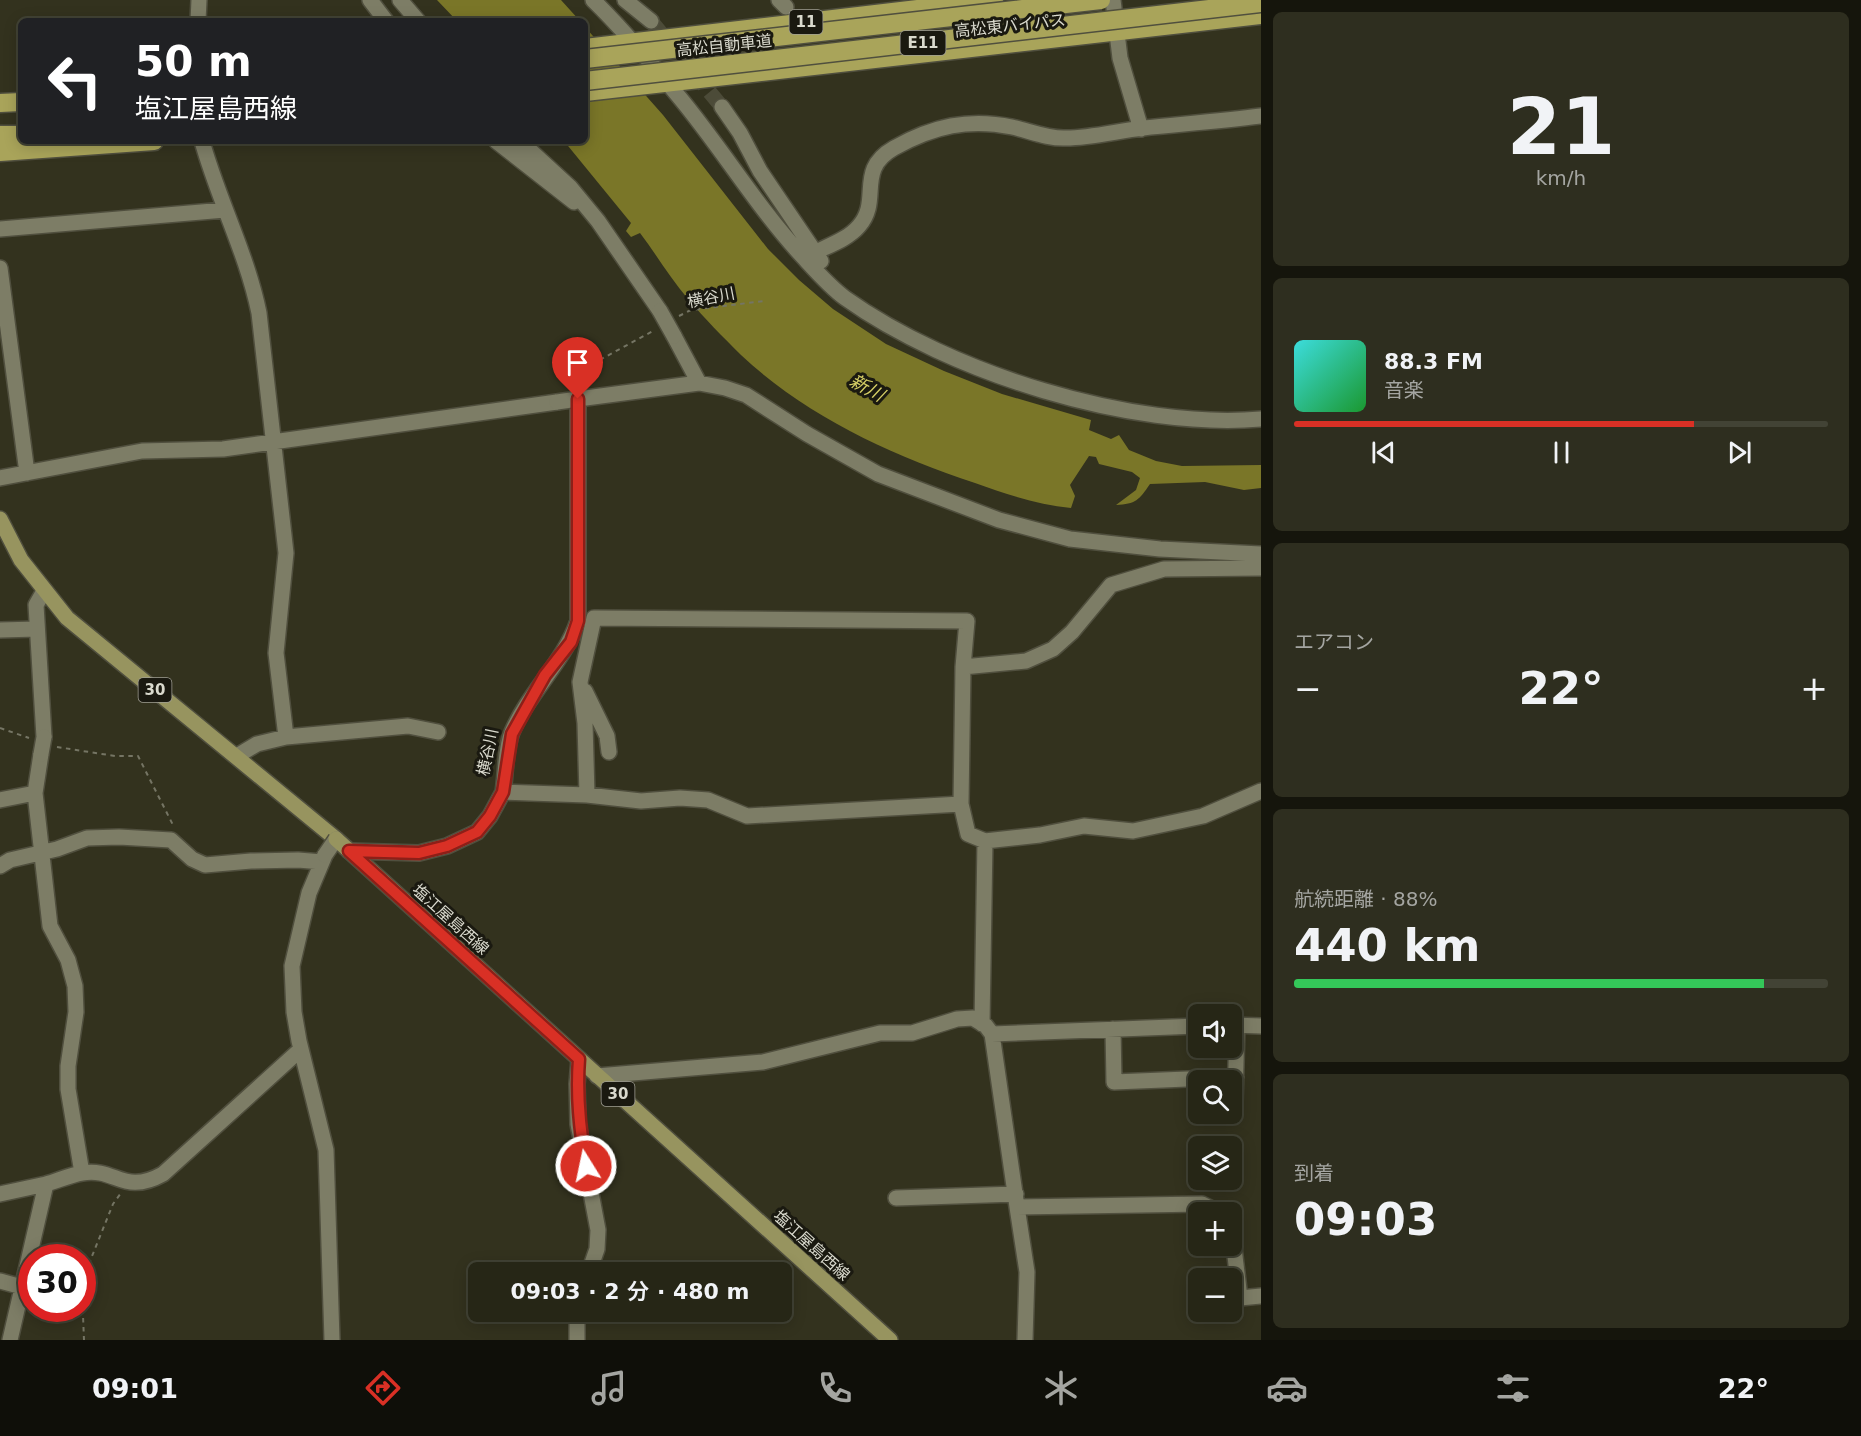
<!DOCTYPE html>
<html lang="ja">
<meta charset="utf-8">
<style>
:root{--surface:#262616;--page:#2e2e1f;--text:#f1f3f6;--muted:#a4a5a1;--line:#424335;--accent:#d93025}
body{margin:0;font-family:"DejaVu Sans","Noto Sans JP",sans-serif;background:var(--page);color:var(--text);height:100vh;display:flex;flex-direction:column;font-size:22px;white-space:nowrap}
*{box-sizing:border-box;margin:0}
p{font-size:20px;color:var(--muted)}
.icon{flex:none;width:33px;height:33px;fill:none;stroke:currentColor;stroke-width:2;stroke-linecap:round;stroke-linejoin:round}
.map{position:relative;flex:1;overflow:hidden}
.drawer{display:flex;flex-direction:column;gap:12px;padding:12px;background:#15150c;width:600px}
.drawer>*{flex:none}
.banner{position:absolute;left:18px;top:18px;width:570px;height:126px;border-radius:9px;box-shadow:0 3px 15px #0003,0 0 0 2px var(--line);background:#202124;color:#fff;overflow:hidden}
.buttons{position:absolute;left:1188px;top:1004px;display:grid;gap:12px}
.buttons a{display:grid;place-items:center;width:54px;height:54px;border-radius:9px;background:var(--surface);box-shadow:0 3px 15px #0003,0 0 0 2px var(--line);font-size:30px}
.speed{position:absolute;left:18px;top:1244px;display:flex;gap:12px;font-size:30px;font-weight:700;text-align:center}
.speed>*{display:grid;place-content:center;width:78px;height:78px;border-radius:50%;background:var(--surface);box-shadow:0 3px 15px #0003,0 0 0 2px var(--line);line-height:1}
.speed .limit{border:9px solid #d22;background:#fff;color:#111}
.pin{position:absolute;display:grid;place-items:center;width:51px;height:51px;color:#fff;margin:-62px -26px;border-radius:50% 50% 50% 0;rotate:-45deg;box-shadow:0 0 6px #0007}
.pin .icon{rotate:45deg}
.me{position:absolute;width:66px;margin:-33px;rotate:350deg;stroke-linejoin:round;filter:drop-shadow(0 0 4px #0008)}
.turn{display:flex;align-items:center;gap:21px;height:126px;padding:0 18px;font-size:27px}
.turn .icon{width:78px;height:78px;stroke-width:2.5}
.turn b{display:block;font-size:42px;line-height:51px}
.big{font-size:45px;font-weight:600;line-height:1.1}
.drawer .card{flex:1;display:flex;flex-direction:column;justify-content:center;gap:9px;min-width:0;padding:0 21px;border-radius:9px;background:var(--page)}
.drawer .dial{align-items:center;gap:0}
.dial b{font-size:78px;line-height:1}
.song{display:flex;align-items:center;gap:18px}
.cover{width:72px;height:72px;border-radius:9px;background:linear-gradient(135deg,hsl(180 70% 55%),hsl(130 70% 35%))}
.played{height:6px;border-radius:3px;background:linear-gradient(90deg,var(--accent) 75%,var(--line) 75%)}
.keys{display:flex;justify-content:space-around;direction:ltr}
.heat{display:flex;justify-content:space-between;align-items:center;font-size:33px;direction:ltr}
.charge{height:9px;border-radius:4px;background:linear-gradient(90deg,#34c759 88%,var(--line) 0)}
.trip{position:absolute;left:468px;top:1262px;width:324px;height:60px;border-radius:9px;background:var(--surface);box-shadow:0 3px 15px #0003,0 0 0 2px var(--line);font-weight:600;line-height:60px;text-align:center}
.tabs{display:flex;height:96px;justify-content:space-around;align-items:center;background:#0f0f09;color:var(--muted)}
.tabs .icon{width:42px;height:42px}
.tabs .on{color:var(--accent)}
.tabs b{font-size:27px;color:var(--text)}
main{display:flex;flex:1;min-height:0}
.map>svg:first-child{display:block}
</style>
<main>
<div class="map">
<svg width="1261" height="1340" viewBox="0 0 1261 1340">
<rect width="100%" height="100%" fill="#33321e"/>
<path fill="#7a7628" d="M437,0H561L580,21H457Z
M585,27L663,115L768,249L799,280L833,309L886,344L944,371L1002,394L1091,420L1089,430L1111,439L1119,435L1129,450L1156,461L1182,466L1261,465V488L1244,490L1205,482L1150,484C1139,500 1136,504 1116,505L1136,490L1140,478L1132,472L1099,464L1096,457L1089,456L1070,485L1075,496L1071,508C1038,505 1006,494 975,483C891,455 806,416 741,355C723,337 704,318 688,299C670,278 656,254 640,233L631,237L626,231L631,223L564,141H585Z"/>
<g fill="none" stroke-linecap="round" stroke-linejoin="round">
<path stroke="#4c4b38" stroke-width="15" stroke-dasharray="15 8" stroke-linecap="butt" d="M651,21L722,107"/>
<defs>
<path id="minor" d="M370,0L386,21
M400,0L418,21
M593,0C624,30 653,65 680,98C723,150 757,207 803,257C815,270 830,287 845,298C950,373 1132,430 1261,419
M625,0L651,21
M779,0L786,7
M1113,0L1120,58L1141,129
M198,21L199,0
M722,107L740,133L760,171L821,261
M202,141C218,199 247,254 259,313L286,553L276,653L286,737
M496,141L574,202
M520,141L570,187L598,221L660,311
M0,229L225,210
M816,252C830,245 848,239 859,226C882,200 855,170 894,148C933,126 969,118 1012,127C1030,131 1048,139 1066,138C1092,138 1117,131 1143,128C1182,124 1222,121 1261,116
M0,268L27,473
M674,336L699,383
M0,478L142,451L223,449L557,402
M0,630L37,629
M585,691L607,736L609,752
M44,737L36,605L44,591
M41,754L35,793L50,926L68,960L75,986L76,1012L68,1066V1089L82,1173
M237,756L257,744L286,737L408,726L438,732
M503,792C506,773 505,749 512,732C529,692 564,662 578,621V399L699,383L725,388L746,395L807,434L878,474L999,520L1070,539L1160,549L1261,554
M587,795L585,723L580,682L594,618L967,621L963,667
M0,800L35,793
M985,841L968,834L961,804L963,667L1026,661L1053,649L1072,632L1111,585L1164,569L1261,568
M349,851L419,853L447,846L477,832L490,816L503,792L587,795L641,801L680,798L708,800L747,816L961,804
M325,855L309,893L292,966L294,1012L299,1041L326,1150L332,1340
M0,866L10,860L57,849L87,838L119,837L171,840L192,859L205,865L251,861L298,860L322,862
M982,1024L985,841L1040,835L1084,826L1133,831L1203,816L1261,791
M1232,1025L1261,1026
M1113,1029L1114,1082L1236,1077
M992,1034L1198,1026
M579,1059L577,1084L578,1124L598,1230L597,1249L589,1272
M597,1076L763,1062L880,1033H912L957,1019L973,1018L986,1026L992,1034L1017,1207
M1235,1102L1237,1025
M0,1194L46,1184
M896,1198L1016,1194
M1232,1231L1240,1298L1261,1296
M0,1281L22,1287
M577,1311V1340
M10,1340L46,1184C57,1181 70,1175 82,1173C116,1167 123,1196 163,1174L301,1049
M1025,1340L1027,1272L1017,1207L1202,1204L1218,1212"/>
<path id="major" d="M0,519L21,560L67,618L336,839
M346,848L890,1340"/>
<path id="highway" d="M585,48L994,0
M585,92L1261,15
M0,103L21,102
M0,135H21
M0,152L154,141"/>
</defs>
<use href="#minor" stroke="#504f3e" stroke-width="18"/>
<use href="#major" stroke="#504f3e" stroke-width="18"/>
<use href="#highway" stroke="#504f3e" stroke-width="21"/>
<path stroke="#757564" stroke-width="2" stroke-dasharray="4.5 4.5" stroke-linecap="butt" d="M679,316L691,310L764,301
M570,387V376L653,331
M0,728L29,738
M57,747L115,756H138L173,825
M82,1281L113,1204L121,1193
M82,1291L84,1340"/>
<use href="#minor" stroke="#7d7d66" stroke-width="15"/>
<use href="#major" stroke="#97945f" stroke-width="15"/>
<use href="#highway" stroke="#a9a45a" stroke-width="18"/>
<defs>
<path id="minor-bridge" d="M660,311L674,336
M557,402L578,399
M41,754L44,737
M325,855L336,839"/>
<path id="major-bridge" d="M336,839L346,848"/>
<path id="highway-bridge" d="M585,59L1101,0
M585,81L1261,3"/>
</defs>
<use href="#minor-bridge" stroke="#504f3e" stroke-width="18" stroke-linecap="butt"/>
<use href="#major-bridge" stroke="#504f3e" stroke-width="18" stroke-linecap="butt"/>
<use href="#highway-bridge" stroke="#504f3e" stroke-width="21" stroke-linecap="butt"/>
<use href="#minor-bridge" stroke="#7d7d66" stroke-width="15"/>
<use href="#major-bridge" stroke="#97945f" stroke-width="15"/>
<use href="#highway-bridge" stroke="#a9a45a" stroke-width="18"/>
</g>
<g fill="none" stroke-linecap="round" stroke-linejoin="round">
<defs>
<path id="route" d="M578,399V621L571,642L545,675L512,734L503,792L490,816L477,832L447,846L419,853L349,851L579,1059C576,1096 580,1130 586,1166"/>
</defs>
<use href="#route" stroke="#8d1f18" stroke-width="15"/>
<use href="#route" stroke="#d93025" stroke-width="10"/>
</g>
<g text-anchor="middle" stroke-width="6" stroke-linejoin="round" paint-order="stroke">
<g fill="#1a1910" stroke="#a09f94" stroke-width="1.5">
<rect x="789.5" y="10" width="33" height="24" rx="4.5"/>
<rect x="900.5" y="31" width="45" height="24" rx="4.5"/>
<rect x="138.5" y="678" width="33" height="24" rx="4.5"/>
<rect x="601.5" y="1082" width="33" height="24" rx="4.5"/>
</g>
<g font-size="15" font-weight="bold" fill="#d9d9cd">
<text x="806" y="27">11</text>
<text x="923" y="48">E11</text>
<text x="155" y="695">30</text>
<text x="618" y="1099">30</text>
</g>
<g font-size="16" fill="#d9d9cd" stroke="#1a1910">
<text transform="translate(1010 25) rotate(-6)" y="6">高松東バイパス</text>
<text transform="translate(724 45) rotate(-6)" y="6">高松自動車道</text>
<text transform="translate(711 297) rotate(-11)" y="6">横谷川</text>
<text transform="translate(487 752) rotate(-78)" y="6">横谷川</text>
<text transform="translate(451 919) rotate(42)" y="6">塩江屋島西線</text>
<text transform="translate(812 1245) rotate(42)" y="6">塩江屋島西線</text>
</g>
<g font-size="18" font-style="italic" fill="#d5ce65" stroke="#1a1910">
<text transform="translate(867 388) rotate(29)" y="6">新川</text>
</g>
</g>
</svg>
<div class="buttons">
<a><svg class="icon" aria-label="sound" viewBox="0 0 24 24"><path d="M4 9h4l5-4v14l-5-4H4zM17 9q2 3 0 6"/></svg></a>
<a><svg class="icon" aria-label="search" viewBox="0 0 24 24"><circle cx="10" cy="10" r="6"/><path d="M15 15l6 6"/></svg></a>
<a><svg class="icon" aria-label="layers" viewBox="0 0 24 24"><path d="M12 4l9 5-9 5-9-5zM3 14l9 5 9-5"/></svg></a>
<a>+</a>
<a>−</a>
</div>
<div class="speed"><div class="limit">30</div></div>
<div class="pin" style="left:578px;top:399px;background:#d93025"><svg class="icon" aria-label="arrive" viewBox="0 0 24 24"><path d="M6 21V4h12l-3 4 3 4H6"/></svg></div>
<svg class="me" style="left:586px;top:1166px" viewBox="-20 -20 40 40"><circle r="17" fill="#d93025" stroke="#fff" stroke-width="3"/><path d="M0-11L8 9 0 5-8 9z" fill="#fff"/></svg>
<div class="trip">09:03 · 2 分 · 480 m</div>
<div class="banner">
<div class="turn"><svg class="icon" aria-label="left" viewBox="0 0 24 24"><path d="M17 20v-9H6M10 6l-5 5 5 5"/></svg><div><b>50 m</b>塩江屋島西線</div></div>
</div>
</div>
<section class="drawer">
<div class="card dial"><b>21</b><p>km/h</p></div>
<div class="card">
<div class="song"><i class="cover"></i><div><b>88.3 FM</b><p>音楽</p></div></div>
<div class="played"></div>
<div class="keys"><svg class="icon" aria-label="previous" viewBox="0 0 24 24"><path d="M18 5L8 12l10 7zM5 5v14"/></svg><svg class="icon" aria-label="pause" viewBox="0 0 24 24"><path d="M8 5v14M16 5v14"/></svg><svg class="icon" aria-label="next" viewBox="0 0 24 24"><path d="M6 5l10 7-10 7zM19 5v14"/></svg></div>
</div>
<div class="card"><p>エアコン</p>
<div class="heat"><a>−</a><b class="big">22°</b><a>+</a></div>
</div>
<div class="card"><p>航続距離 · 88%</p><b class="big">440 km</b><div class="charge"></div></div>
<div class="card"><p>到着</p><b class="big">09:03</b></div>
</section>
</main>
<nav class="tabs">
<b>09:01</b>
<svg class="icon on" aria-label="directions" viewBox="0 0 24 24"><path d="M12 3l9 9-9 9-9-9zM9 14v-3h6M13 9l2 2-2 2"/></svg>
<svg class="icon" aria-label="music" viewBox="0 0 24 24"><path d="M9 18V5l10-2v13"/><circle cx="6" cy="18" r="3"/><circle cx="16" cy="16" r="3"/></svg>
<svg class="icon" aria-label="phone" viewBox="0 0 24 24"><path d="M5 4h4l2 5-3 2q2 4 5 5l2-3 5 2v4C11 20 4 13 5 4z"/></svg>
<svg class="icon" aria-label="climate" viewBox="0 0 24 24"><path d="M12 3v18M4 7l16 10M4 17L20 7"/></svg>
<svg class="icon" aria-label="car" viewBox="0 0 24 24"><path d="M5 17H2v-5l4-1 3-4h7l3 4 3 1v5h-3M9 17h6M6 11h13"/><circle cx="7" cy="17" r="2"/><circle cx="17" cy="17" r="2"/></svg>
<svg class="icon" aria-label="filters" viewBox="0 0 24 24"><path d="M4 7h16M4 17h16"/><circle cx="9" cy="7" r="2"/><circle cx="15" cy="17" r="2"/></svg>
<b>22°</b>
</nav>
